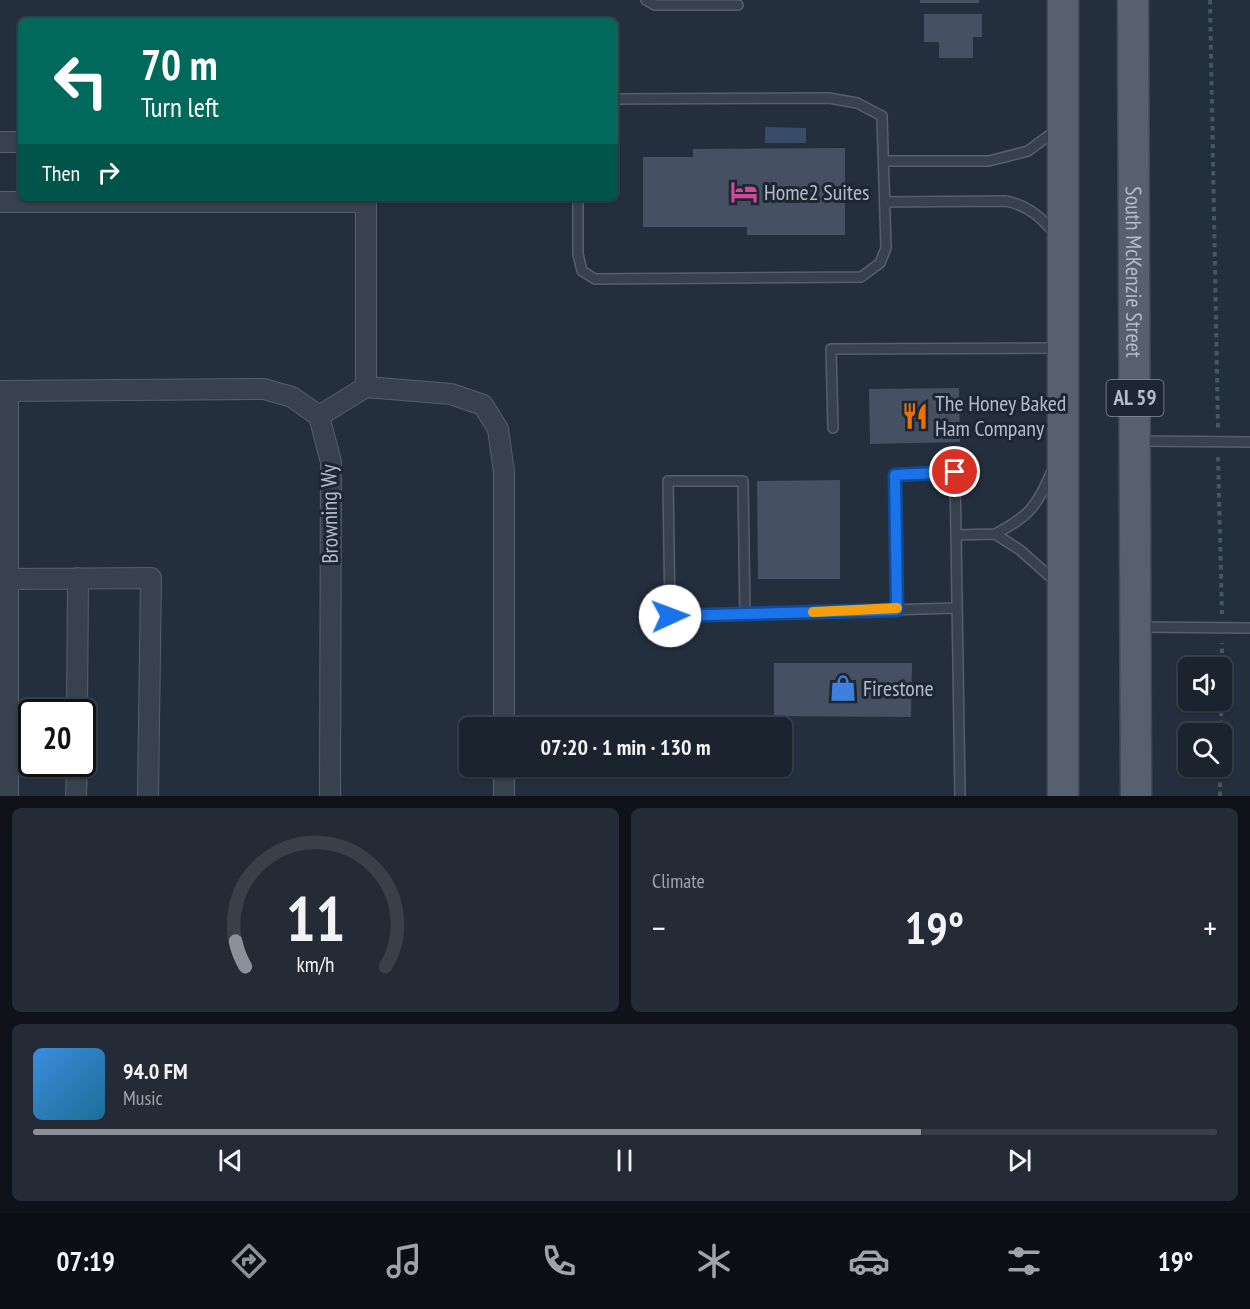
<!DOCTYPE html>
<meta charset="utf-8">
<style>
:root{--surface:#1b232e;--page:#242b36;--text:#f1f3f6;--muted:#a0a4aa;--line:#39404a;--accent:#8c9099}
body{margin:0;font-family:"PT Sans Narrow",sans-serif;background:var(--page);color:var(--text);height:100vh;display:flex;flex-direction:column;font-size:22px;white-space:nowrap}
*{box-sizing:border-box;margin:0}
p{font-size:20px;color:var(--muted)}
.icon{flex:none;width:33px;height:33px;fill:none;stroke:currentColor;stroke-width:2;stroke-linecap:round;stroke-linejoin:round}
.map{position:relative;height:796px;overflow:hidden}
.details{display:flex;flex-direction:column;gap:12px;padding:12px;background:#0f1319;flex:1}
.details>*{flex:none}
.top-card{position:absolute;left:18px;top:18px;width:600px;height:183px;border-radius:9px;box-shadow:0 2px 4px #0004,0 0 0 2px var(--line);background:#00695c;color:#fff;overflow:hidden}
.fabs{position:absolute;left:1178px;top:657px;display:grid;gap:12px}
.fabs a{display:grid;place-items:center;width:54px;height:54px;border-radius:9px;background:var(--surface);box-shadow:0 2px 4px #0004,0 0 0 2px var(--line);font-size:30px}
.speed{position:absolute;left:18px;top:699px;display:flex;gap:12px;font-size:30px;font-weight:700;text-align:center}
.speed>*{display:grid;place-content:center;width:78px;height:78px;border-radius:50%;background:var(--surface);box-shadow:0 2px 4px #0004,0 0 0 2px var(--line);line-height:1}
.speed .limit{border:3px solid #111;border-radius:9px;background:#fff;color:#111}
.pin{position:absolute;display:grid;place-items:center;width:51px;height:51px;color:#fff;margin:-26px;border:3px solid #fff;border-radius:50%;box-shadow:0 2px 6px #0007}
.me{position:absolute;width:66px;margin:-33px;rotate:88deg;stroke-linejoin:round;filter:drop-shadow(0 0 4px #0008)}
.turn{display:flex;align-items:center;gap:21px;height:126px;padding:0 24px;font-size:27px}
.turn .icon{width:78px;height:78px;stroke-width:2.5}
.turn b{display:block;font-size:42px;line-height:51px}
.then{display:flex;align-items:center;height:57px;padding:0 24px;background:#0003;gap:12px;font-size:22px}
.big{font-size:45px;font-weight:800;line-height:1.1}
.details .tile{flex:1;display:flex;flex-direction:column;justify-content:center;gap:9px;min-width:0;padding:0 21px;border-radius:9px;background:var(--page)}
.details .dial{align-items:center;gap:0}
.dial svg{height:156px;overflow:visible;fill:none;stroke:var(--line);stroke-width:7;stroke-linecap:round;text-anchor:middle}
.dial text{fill:var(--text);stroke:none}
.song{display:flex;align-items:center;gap:18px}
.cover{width:72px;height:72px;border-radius:9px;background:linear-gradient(135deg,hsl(210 70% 55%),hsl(200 70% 35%))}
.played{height:6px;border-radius:3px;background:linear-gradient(90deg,var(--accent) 75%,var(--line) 75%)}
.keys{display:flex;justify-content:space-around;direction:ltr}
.heat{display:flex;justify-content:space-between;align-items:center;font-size:33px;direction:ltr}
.details .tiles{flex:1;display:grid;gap:12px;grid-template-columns:1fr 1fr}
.tile:last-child{grid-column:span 2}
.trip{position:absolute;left:459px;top:717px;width:333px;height:60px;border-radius:9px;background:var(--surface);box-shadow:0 2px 4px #0004,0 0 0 2px var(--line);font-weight:800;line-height:60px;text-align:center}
.menu{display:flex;height:96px;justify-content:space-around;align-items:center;background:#0b0e12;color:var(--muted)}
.menu .icon{width:42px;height:42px}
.menu .selected{color:var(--accent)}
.menu b{font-size:27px;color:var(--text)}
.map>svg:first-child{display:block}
</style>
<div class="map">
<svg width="1250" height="796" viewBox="0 0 1250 796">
<rect width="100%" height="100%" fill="#242f3e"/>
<path fill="#394c67" d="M765,127L806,128V143H765Z"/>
<path fill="#455162" d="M920,0H979V3H920Z
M924,14H982V37H973V58H939V42H924Z
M845,148V235H747V227H643V157H693V149Z
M959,388L960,442L870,444L869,389Z
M840,480V579H758L757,481Z
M774,663H912L911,717L774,716Z"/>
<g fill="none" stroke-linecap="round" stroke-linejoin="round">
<defs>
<path id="service" d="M646,0L655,5H738
M884,161H989L1028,151L1056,130
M578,198V254L582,271L595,279L861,277L880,263L886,248L882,116L857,103L829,98L615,99
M885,202L1006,201C1029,206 1041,217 1056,235
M833,428L831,349L1058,348
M1137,441L1250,442
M1053,469C1036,506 1032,515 995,534L1020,550L1056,582
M897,610L895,475L955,472L956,535
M745,614L743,481H668L670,616L957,608
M1138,627L1250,628
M960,796L956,535L995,534"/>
<path id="minor" d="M0,142H21
M0,202H366
M366,387L451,394L483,405L498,429L504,472V728
M0,391L264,389L292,397L319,416L331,462L330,796
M8,391V796
M319,416L366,387V198
M8,579L151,578L148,796
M77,712L78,578
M504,766V796
M76,796L77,764"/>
<g id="primary">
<path d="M1063,0V796"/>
<path id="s1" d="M1133,0L1136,796"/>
</g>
</defs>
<use href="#service" stroke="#565f6c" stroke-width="12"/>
<use href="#minor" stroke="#565f6c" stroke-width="22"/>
<use href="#primary" stroke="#414a57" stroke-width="33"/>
<path stroke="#44595c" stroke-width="4" stroke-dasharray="4.5 4.5" stroke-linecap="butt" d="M1210,0L1218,428
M1218,457L1222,614
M1221,734L1222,643
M1220,796V766"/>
<use href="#service" stroke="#38414e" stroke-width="9"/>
<use href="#minor" stroke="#38414e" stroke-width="20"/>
<use href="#primary" stroke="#56606e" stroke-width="30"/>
</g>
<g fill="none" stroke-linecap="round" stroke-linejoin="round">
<defs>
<path id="route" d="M670,616L897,610L895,475L955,472"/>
</defs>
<use href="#route" stroke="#114b97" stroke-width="15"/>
<use href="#route" stroke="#1a73e8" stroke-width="10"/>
<path stroke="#f59e0b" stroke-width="10" d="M813,612L897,608"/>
</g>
<defs>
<symbol id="hotel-bare" viewBox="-9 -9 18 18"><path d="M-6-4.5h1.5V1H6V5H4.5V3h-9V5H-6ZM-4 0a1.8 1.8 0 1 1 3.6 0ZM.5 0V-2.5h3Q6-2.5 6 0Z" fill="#d1479c" stroke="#1d2633" stroke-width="2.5" paint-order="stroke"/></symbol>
<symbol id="restaurant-bare" viewBox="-9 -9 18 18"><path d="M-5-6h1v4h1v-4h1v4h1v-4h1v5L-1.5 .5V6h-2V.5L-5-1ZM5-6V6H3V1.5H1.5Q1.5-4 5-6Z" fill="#e8710a" stroke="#1d2633" stroke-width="2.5" paint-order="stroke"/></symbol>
<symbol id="shop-bare" viewBox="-9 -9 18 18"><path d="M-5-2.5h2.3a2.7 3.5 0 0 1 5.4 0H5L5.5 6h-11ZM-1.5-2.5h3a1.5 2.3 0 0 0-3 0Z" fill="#3f7fe0" stroke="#1d2633" stroke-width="2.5" paint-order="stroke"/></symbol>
</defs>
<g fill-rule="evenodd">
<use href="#hotel-bare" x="725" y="173" width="38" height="38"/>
<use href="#restaurant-bare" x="896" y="397" width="38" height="38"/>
<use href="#shop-bare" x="824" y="669" width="38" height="38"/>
</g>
<g text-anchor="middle" stroke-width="6" stroke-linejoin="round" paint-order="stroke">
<rect fill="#1d2633" stroke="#878f9c" stroke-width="1.5" x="1106.5" y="380" width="57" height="36" rx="4.5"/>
<g font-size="21" font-weight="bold" fill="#b4bcc9">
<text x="1135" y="405">AL 59</text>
</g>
<g font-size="22" fill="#b4bcc9" stroke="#1d2633" text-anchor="start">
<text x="764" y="200">Home2 Suites</text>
<text x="935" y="411">The Honey Baked<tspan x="935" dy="25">Ham Company</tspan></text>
<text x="863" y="696">Firestone</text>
</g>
<g font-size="22" fill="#b4bcc9" stroke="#1d2633">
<text dy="8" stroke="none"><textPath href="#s1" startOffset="272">South McKenzie Street</textPath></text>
<text transform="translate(329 514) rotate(-91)" y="8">Browning Wy</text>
</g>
</g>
</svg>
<div class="fabs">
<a><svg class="icon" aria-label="sound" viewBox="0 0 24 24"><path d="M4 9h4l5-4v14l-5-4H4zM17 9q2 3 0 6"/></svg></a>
<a><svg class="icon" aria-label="search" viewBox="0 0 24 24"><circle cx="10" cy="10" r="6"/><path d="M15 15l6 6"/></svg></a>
</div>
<div class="speed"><div class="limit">20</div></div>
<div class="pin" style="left:955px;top:472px;background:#d93025"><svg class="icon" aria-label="arrive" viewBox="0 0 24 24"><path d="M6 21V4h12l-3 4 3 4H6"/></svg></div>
<svg class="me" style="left:670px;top:616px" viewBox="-20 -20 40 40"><circle r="19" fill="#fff"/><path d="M0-13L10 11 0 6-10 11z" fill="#1a73e8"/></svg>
<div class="trip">07:20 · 1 min · 130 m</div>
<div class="top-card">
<div class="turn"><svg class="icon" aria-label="left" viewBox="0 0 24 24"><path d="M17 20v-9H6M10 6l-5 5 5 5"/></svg><div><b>70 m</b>Turn left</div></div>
<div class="then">Then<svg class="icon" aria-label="right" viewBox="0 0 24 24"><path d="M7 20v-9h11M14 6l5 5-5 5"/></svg></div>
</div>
</div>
<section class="details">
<div class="tiles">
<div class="tile dial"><svg viewBox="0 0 100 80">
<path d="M14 69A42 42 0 1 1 86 69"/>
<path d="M14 69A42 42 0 0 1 9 56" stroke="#8c9099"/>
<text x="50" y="56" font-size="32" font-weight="700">11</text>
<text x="50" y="72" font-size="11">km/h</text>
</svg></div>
<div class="tile"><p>Climate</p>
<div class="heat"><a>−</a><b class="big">19°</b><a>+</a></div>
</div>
<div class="tile">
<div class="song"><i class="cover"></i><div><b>94.0 FM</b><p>Music</p></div></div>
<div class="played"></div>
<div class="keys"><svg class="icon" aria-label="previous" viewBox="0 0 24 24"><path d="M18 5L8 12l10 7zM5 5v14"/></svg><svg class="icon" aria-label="pause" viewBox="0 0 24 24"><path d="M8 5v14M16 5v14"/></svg><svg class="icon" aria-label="next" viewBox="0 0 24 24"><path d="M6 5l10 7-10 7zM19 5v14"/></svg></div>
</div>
</div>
</section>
<nav class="menu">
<b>07:19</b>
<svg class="icon selected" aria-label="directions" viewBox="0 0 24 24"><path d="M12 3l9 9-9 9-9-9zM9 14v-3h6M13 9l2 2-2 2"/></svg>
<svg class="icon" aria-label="music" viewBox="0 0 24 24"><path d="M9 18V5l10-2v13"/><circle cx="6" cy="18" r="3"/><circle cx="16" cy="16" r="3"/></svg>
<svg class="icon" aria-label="phone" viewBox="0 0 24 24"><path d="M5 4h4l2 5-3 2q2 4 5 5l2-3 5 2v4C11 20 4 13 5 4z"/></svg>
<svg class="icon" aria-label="climate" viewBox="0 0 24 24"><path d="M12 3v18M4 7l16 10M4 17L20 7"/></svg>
<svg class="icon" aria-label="car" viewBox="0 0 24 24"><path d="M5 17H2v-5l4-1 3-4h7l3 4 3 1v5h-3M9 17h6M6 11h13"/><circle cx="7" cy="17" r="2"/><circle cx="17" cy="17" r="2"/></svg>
<svg class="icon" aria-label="filters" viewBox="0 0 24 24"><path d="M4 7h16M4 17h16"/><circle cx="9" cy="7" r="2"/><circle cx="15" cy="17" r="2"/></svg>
<b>19°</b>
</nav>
